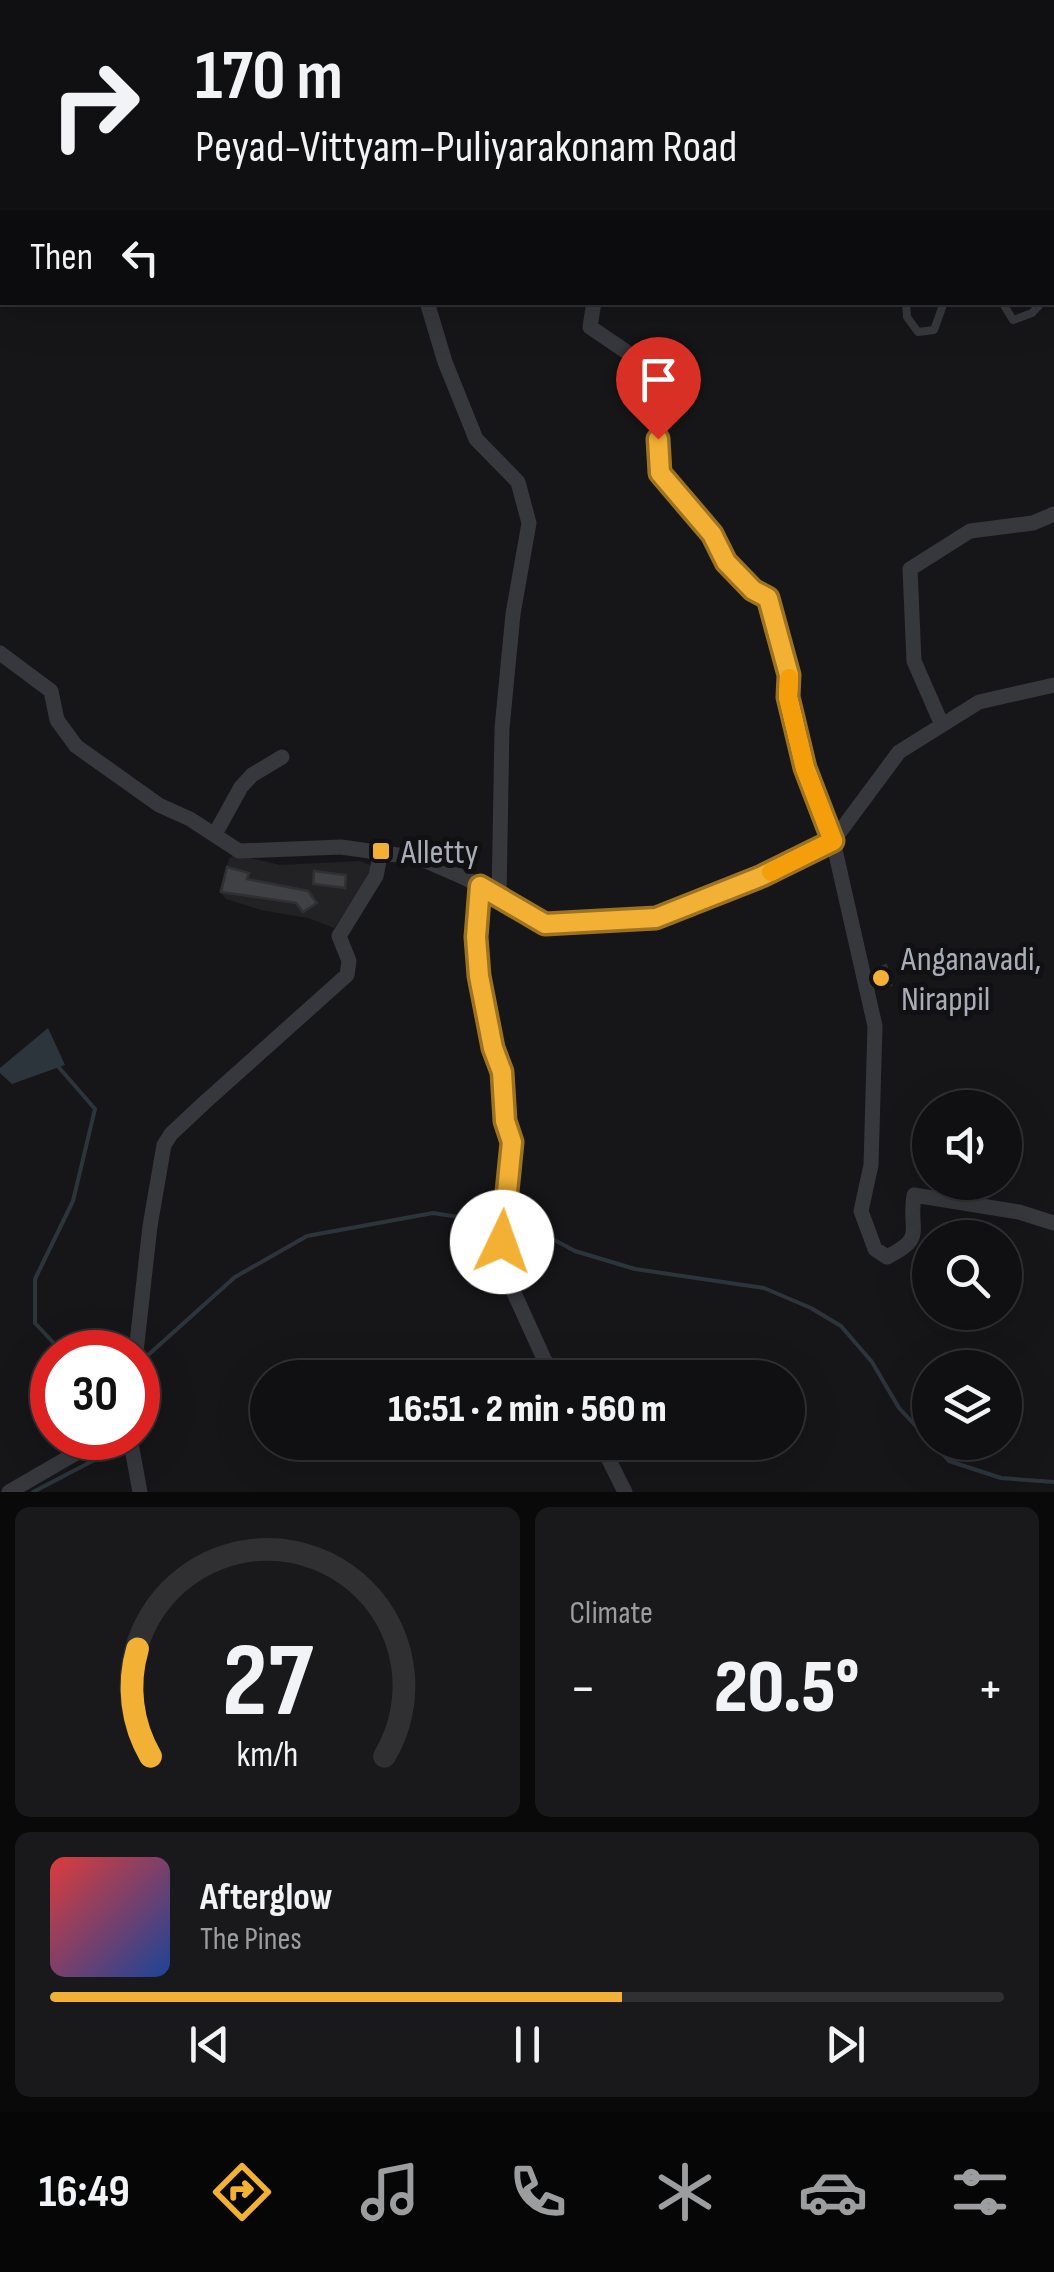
<!DOCTYPE html>
<meta charset="utf-8">
<style>
:root{--surface:#101012;--page:#19191b;--text:#f1f3f6;--muted:#9c9d9f;--line:#303032;--accent:#f2b134}
body{margin:0;font-family:"Sofia Sans Condensed",sans-serif;background:var(--page);color:var(--text);height:100vh;display:flex;flex-direction:column;font-size:38px;white-space:nowrap}
*{box-sizing:border-box;margin:0}
p{font-size:32px;color:var(--muted)}
.icon{flex:none;width:55px;height:55px;fill:none;stroke:currentColor;stroke-width:2;stroke-linecap:round;stroke-linejoin:round}
.map{position:relative;height:1492px;overflow:hidden}
.panel{display:flex;flex-direction:column;gap:15px;padding:15px;background:#09090a;flex:1}
.panel>*{flex:none}
.banner{position:absolute;left:0px;top:0px;width:1055px;height:305px;box-shadow:0 10px 40px #0002,0 0 0 2px var(--line);background:#101012;color:var(--text);overflow:hidden}
.buttons{position:absolute;left:912px;top:1090px;display:grid;gap:20px}
.buttons a{display:grid;place-items:center;width:110px;height:110px;border-radius:50%;background:var(--surface);box-shadow:0 10px 40px #0002,0 0 0 2px var(--line);font-size:50px}
.speed{position:absolute;left:30px;top:1330px;display:flex;gap:20px;font-size:50px;font-weight:700;text-align:center}
.speed>*{display:grid;place-content:center;width:130px;height:130px;border-radius:50%;background:var(--surface);box-shadow:0 10px 40px #0002,0 0 0 2px var(--line);line-height:1}
.speed .limit{border:15px solid #d22;background:#fff;color:#111}
.pin{position:absolute;display:grid;place-items:center;width:85px;height:85px;color:#fff;margin:-102px -42px;border-radius:50% 50% 50% 0;rotate:-45deg;box-shadow:0 0 10px #0007}
.pin .icon{rotate:45deg}
.me{position:absolute;width:110px;margin:-55px;rotate:3deg;stroke-linejoin:round;filter:drop-shadow(0 0 8px #0008)}
.turn{display:flex;align-items:center;gap:35px;height:210px;padding:0 30px;font-size:45px}
.turn .icon{width:130px;height:130px;stroke-width:2.5}
.turn b{display:block;font-size:70px;line-height:85px}
.then{display:flex;align-items:center;height:95px;padding:0 30px;background:#0003;gap:20px;font-size:38px}
.big{font-size:75px;font-weight:800;line-height:1.1}
.panel .widget{flex:1;display:flex;flex-direction:column;justify-content:center;gap:15px;min-width:0;padding:0 35px;border-radius:15px;background:var(--page)}
.panel .dial{align-items:center;gap:0}
.dial svg{height:260px;overflow:visible;fill:none;stroke:var(--line);stroke-width:7;stroke-linecap:round;text-anchor:middle}
.dial text{fill:var(--text);stroke:none}
.song{display:flex;align-items:center;gap:30px}
.cover{width:120px;height:120px;border-radius:15px;background:linear-gradient(135deg,hsl(0 70% 55%),hsl(220 70% 35%))}
.played{height:10px;border-radius:5px;background:linear-gradient(90deg,var(--accent) 60%,var(--line) 60%)}
.keys{display:flex;justify-content:space-around;direction:ltr}
.heat{display:flex;justify-content:space-between;align-items:center;font-size:55px;direction:ltr}
.panel .tiles{flex:1;display:grid;gap:15px;grid-template-columns:1fr 1fr}
.widget:last-child{grid-column:span 2}
.trip{position:absolute;left:250px;top:1360px;width:555px;height:100px;border-radius:50px;background:var(--surface);box-shadow:0 10px 40px #0002,0 0 0 2px var(--line);font-weight:800;line-height:100px;text-align:center}
.tabs{display:flex;height:160px;justify-content:space-around;align-items:center;background:#060607;color:var(--muted)}
.tabs .icon{width:70px;height:70px}
.tabs .selected{color:var(--accent)}
.tabs b{font-size:45px;color:var(--text)}
.map>svg:first-child{display:block}
</style>
<div class="map">
<svg width="1054" height="1492" viewBox="0 0 1054 1492">
<rect width="100%" height="100%" fill="#161618"/>
<path fill="#222225" d="M234,854L280,865L360,861L375,867L334,928L308,918L261,910L226,899L219,891L229,859Z"/>
<path fill="#2c353c" d="M48,1028L65,1065L12,1084L0,1073V1068Z"/>
<g fill="none" stroke-linecap="round" stroke-linejoin="round">
<path stroke="#2c353c" stroke-width="4" d="M56,1064L95,1109L73,1201L35,1279V1323L62,1352
M516,1225L530,1227L575,1251L635,1269L764,1288L811,1308L841,1326L872,1362L899,1408L930,1441
M147,1356L235,1277L307,1236L433,1213L491,1222
M932,1442L949,1461L1001,1478L1054,1482
M33,1492L104,1455"/>
</g>
<path fill="#404145" stroke="#303034" stroke-width="2.5" d="M227,867L249,873L247,879L308,891L317,903L303,912L296,903L221,892Z
M314,871L346,875L345,888L313,884Z
M886,965L891,985L878,987L874,970Z"/>
<g fill="none" stroke-linecap="round" stroke-linejoin="round">
<path stroke="#37383d" stroke-width="8" d="M1052,291L1054,290
M906,302L907,317L918,332L934,330L944,302
M1002,302L1013,320L1032,313L1042,302"/>
<path stroke="#37383d" stroke-width="15" d="M329,0V2
M415,0L418,2
M242,2L255,0
M0,112L2,110
M0,255L2,256
M427,302L445,362L476,439L518,482L529,523L513,614L502,728L499,897
M594,302L590,327L656,372L660,473L712,534L726,562L753,590L768,598L789,675V697L805,768L833,841L875,1026L871,1165L861,1211L875,1249L887,1257C927,1237 908,1232 914,1195L1019,1212L1054,1223
M0,653L51,691L57,720L76,746L159,805L190,819L239,851L341,847L419,858L467,879L545,924L656,918L762,876L833,841L899,752L979,702L1054,685
M942,725L914,661L910,569L970,531L1033,523L1054,514
M215,834L241,787L252,775L282,757
M480,886L476,937L479,976L493,1048L502,1072L505,1121L511,1142L504,1194L505,1273L545,1361L564,1378
M136,1352L150,1226L164,1145L171,1134L204,1103L347,975L349,961L339,936L376,876L381,851
M130,1438L140,1492
M600,1442L625,1492
M9,1492L78,1452L131,1440"/>
</g>
<g fill="none" stroke-linecap="round" stroke-linejoin="round">
<defs>
<path id="route" d="M502,1242L512,1142L505,1121L502,1072L493,1048L479,976L476,937L480,886L545,924L656,918L762,876L833,841L805,768L788,697L789,675L768,598L753,590L726,562L712,534L660,473L658,439"/>
</defs>
<use href="#route" stroke="#9d7322" stroke-width="25"/>
<use href="#route" stroke="#f2b134" stroke-width="18"/>
<path stroke="#f59e0b" stroke-width="18" d="M771,872L833,841L805,768L788,697L789,678"/>
</g>
<g fill="#f2b134" stroke="#111113" stroke-width="4">
<rect x="371" y="841" width="20" height="20" rx="5"/>
<circle cx="881" cy="978" r="10"/>
</g>
<g text-anchor="middle" stroke-width="10" stroke-linejoin="round" paint-order="stroke">
<g font-size="35" fill="#a8adb8" stroke="#111113" text-anchor="start">
<text x="401" y="863">Alletty</text>
<text x="901" y="970">Anganavadi,<tspan x="901" dy="40">Nirappil</tspan></text>
</g>
</g>
</svg>
<div class="buttons">
<a><svg class="icon" aria-label="sound" viewBox="0 0 24 24"><path d="M4 9h4l5-4v14l-5-4H4zM17 9q2 3 0 6"/></svg></a>
<a><svg class="icon" aria-label="search" viewBox="0 0 24 24"><circle cx="10" cy="10" r="6"/><path d="M15 15l6 6"/></svg></a>
<a><svg class="icon" aria-label="layers" viewBox="0 0 24 24"><path d="M12 4l9 5-9 5-9-5zM3 14l9 5 9-5"/></svg></a>
</div>
<div class="speed"><div class="limit">30</div></div>
<div class="pin" style="left:658px;top:439px;background:#d93025"><svg class="icon" aria-label="arrive" viewBox="0 0 24 24"><path d="M6 21V4h12l-3 4 3 4H6"/></svg></div>
<svg class="me" style="left:502px;top:1242px" viewBox="-20 -20 40 40"><circle r="19" fill="#fff"/><path d="M0-13L10 11 0 6-10 11z" fill="#f2b134"/></svg>
<div class="trip">16:51 · 2 min · 560 m</div>
<div class="banner">
<div class="turn"><svg class="icon" aria-label="right" viewBox="0 0 24 24"><path d="M7 20v-9h11M14 6l5 5-5 5"/></svg><div><b>170 m</b>Peyad-Vittyam-Puliyarakonam Road</div></div>
<div class="then">Then<svg class="icon" aria-label="left" viewBox="0 0 24 24"><path d="M17 20v-9H6M10 6l-5 5 5 5"/></svg></div>
</div>
</div>
<section class="panel">
<div class="tiles">
<div class="widget dial"><svg viewBox="0 0 100 80">
<path d="M14 69A42 42 0 1 1 86 69"/>
<path d="M14 69A42 42 0 0 1 10 36" stroke="#f2b134"/>
<text x="50" y="56" font-size="32" font-weight="700">27</text>
<text x="50" y="72" font-size="11">km/h</text>
</svg></div>
<div class="widget"><p>Climate</p>
<div class="heat"><a>−</a><b class="big">20.5°</b><a>+</a></div>
</div>
<div class="widget">
<div class="song"><i class="cover"></i><div><b>Afterglow</b><p>The Pines</p></div></div>
<div class="played"></div>
<div class="keys"><svg class="icon" aria-label="previous" viewBox="0 0 24 24"><path d="M18 5L8 12l10 7zM5 5v14"/></svg><svg class="icon" aria-label="pause" viewBox="0 0 24 24"><path d="M8 5v14M16 5v14"/></svg><svg class="icon" aria-label="next" viewBox="0 0 24 24"><path d="M6 5l10 7-10 7zM19 5v14"/></svg></div>
</div>
</div>
</section>
<nav class="tabs">
<b>16:49</b>
<svg class="icon selected" aria-label="directions" viewBox="0 0 24 24"><path d="M12 3l9 9-9 9-9-9zM9 14v-3h6M13 9l2 2-2 2"/></svg>
<svg class="icon" aria-label="music" viewBox="0 0 24 24"><path d="M9 18V5l10-2v13"/><circle cx="6" cy="18" r="3"/><circle cx="16" cy="16" r="3"/></svg>
<svg class="icon" aria-label="phone" viewBox="0 0 24 24"><path d="M5 4h4l2 5-3 2q2 4 5 5l2-3 5 2v4C11 20 4 13 5 4z"/></svg>
<svg class="icon" aria-label="climate" viewBox="0 0 24 24"><path d="M12 3v18M4 7l16 10M4 17L20 7"/></svg>
<svg class="icon" aria-label="car" viewBox="0 0 24 24"><path d="M5 17H2v-5l4-1 3-4h7l3 4 3 1v5h-3M9 17h6M6 11h13"/><circle cx="7" cy="17" r="2"/><circle cx="17" cy="17" r="2"/></svg>
<svg class="icon" aria-label="filters" viewBox="0 0 24 24"><path d="M4 7h16M4 17h16"/><circle cx="9" cy="7" r="2"/><circle cx="15" cy="17" r="2"/></svg>
</nav>
